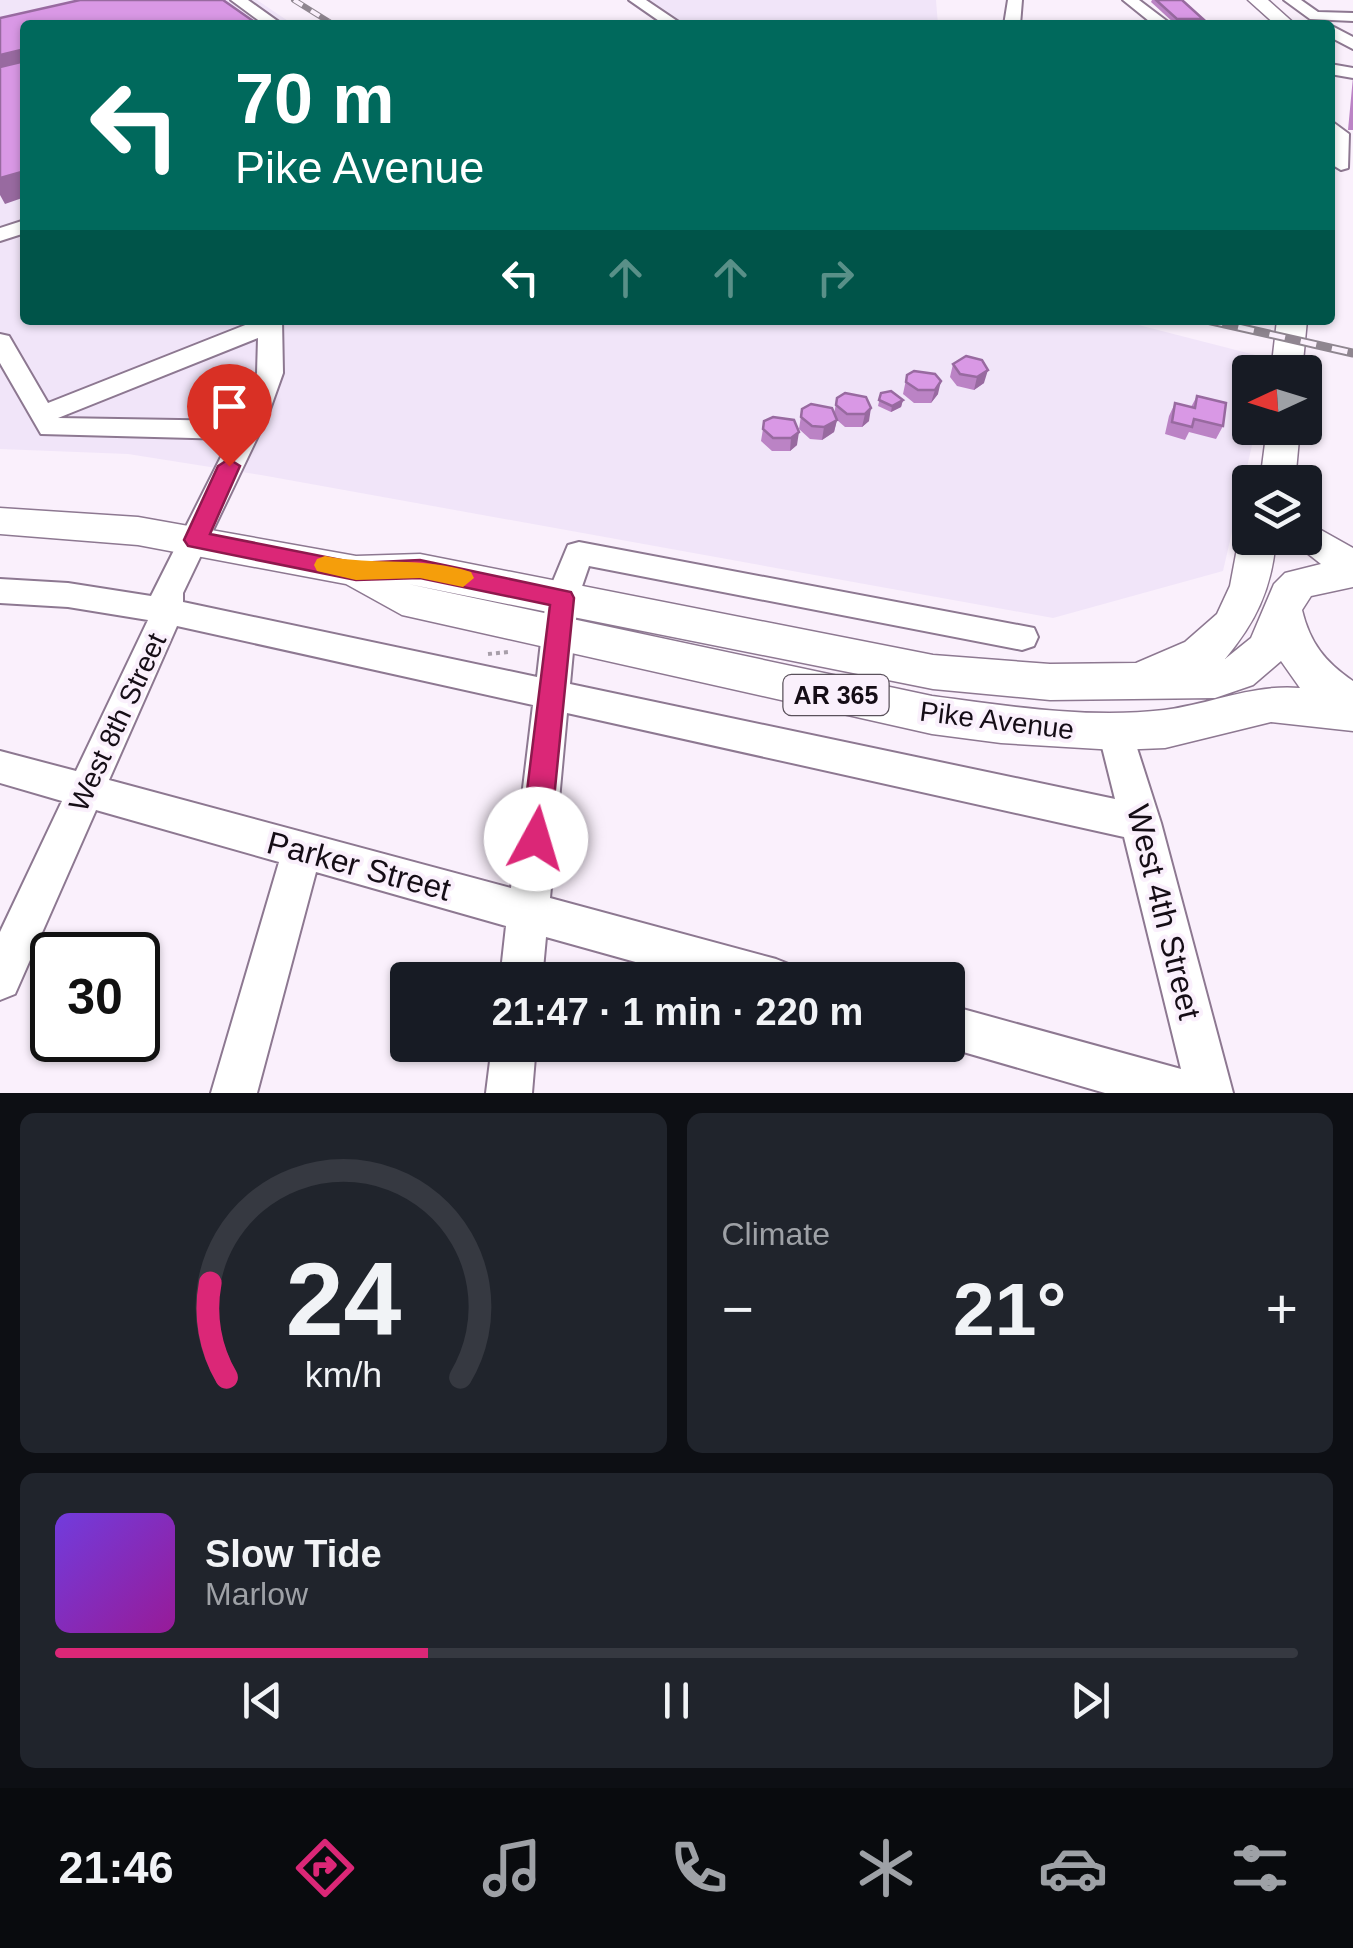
<!DOCTYPE html>
<meta charset="utf-8">
<style>
:root{--surface:#171b24;--page:#20242c;--text:#f1f3f6;--muted:#9ea1a6;--line:#363941;--accent:#db2777}
body{margin:0;font-family:Helvetica,sans-serif;background:var(--page);color:var(--text);height:100vh;display:flex;flex-direction:column;font-size:38px;white-space:nowrap}
*{box-sizing:border-box;margin:0}
p{font-size:32px;color:var(--muted)}
.icon{flex:none;width:55px;height:55px;fill:none;stroke:currentColor;stroke-width:2;stroke-linecap:round;stroke-linejoin:round}
.map{position:relative;height:1093px;overflow:hidden}
.details{display:flex;flex-direction:column;gap:20px;padding:20px;background:#0d0f14;flex:1}
.details>*{flex:none}
.top-card{position:absolute;left:20px;top:20px;width:1315px;height:305px;border-radius:10px;box-shadow:0 2px 8px #0004;background:#00695c;color:#fff;overflow:hidden}
.needle{width:65px;rotate:266deg}
.tools{position:absolute;left:1232px;top:355px;display:grid;gap:20px}
.tools a{display:grid;place-items:center;width:90px;height:90px;border-radius:10px;background:var(--surface);box-shadow:0 2px 8px #0004;font-size:50px}
.speed{position:absolute;left:30px;top:932px;display:flex;gap:20px;font-size:50px;font-weight:700;text-align:center}
.speed>*{display:grid;place-content:center;width:130px;height:130px;border-radius:50%;background:var(--surface);box-shadow:0 2px 8px #0004;line-height:1}
.speed .limit{border:5px solid #111;border-radius:15px;background:#fff;color:#111}
.pin{position:absolute;display:grid;place-items:center;width:85px;height:85px;color:#fff;margin:-102px -42px;border-radius:50% 50% 50% 0;rotate:-45deg;box-shadow:0 0 10px #0007}
.pin .icon{rotate:45deg}
.me{position:absolute;width:110px;margin:-55px;rotate:6deg;stroke-linejoin:round;filter:drop-shadow(0 0 8px #0008)}
.turn{display:flex;align-items:center;gap:35px;height:210px;padding:0 50px;font-size:45px}
.turn .icon{width:130px;height:130px;stroke-width:2.5}
.turn b{display:block;font-size:70px;line-height:85px}
.lanes{display:flex;align-items:center;height:95px;padding:0 50px;background:#0003;justify-content:center;gap:50px;direction:ltr}
.lanes .off{opacity:.35}
.big{font-size:75px;font-weight:700;line-height:1.1}
.details .widget{flex:1;display:flex;flex-direction:column;justify-content:center;gap:15px;min-width:0;padding:0 35px;border-radius:15px;background:var(--page)}
.details .dial{align-items:center;gap:0}
.dial svg{height:260px;overflow:visible;fill:none;stroke:var(--line);stroke-width:7;stroke-linecap:round;text-anchor:middle}
.dial text{fill:var(--text);stroke:none}
.song{display:flex;align-items:center;gap:30px}
.cover{width:120px;height:120px;border-radius:15px;background:linear-gradient(135deg,hsl(260 70% 55%),hsl(300 70% 35%))}
.played{height:10px;border-radius:5px;background:linear-gradient(90deg,var(--accent) 30%,var(--line) 30%)}
.keys{display:flex;justify-content:space-around;direction:ltr}
.heat{display:flex;justify-content:space-between;align-items:center;font-size:55px;direction:ltr}
.details .tiles{flex:1;display:grid;gap:20px;grid-template-columns:1fr 1fr}
.widget:last-child{grid-column:span 2}
.trip{position:absolute;left:390px;top:962px;width:575px;height:100px;border-radius:10px;background:var(--surface);box-shadow:0 2px 8px #0004;font-weight:700;line-height:100px;text-align:center}
.tab-bar{display:flex;height:160px;justify-content:space-around;align-items:center;background:#090b0e;color:var(--muted)}
.tab-bar .icon{width:70px;height:70px}
.tab-bar .current{color:var(--accent)}
.tab-bar b{font-size:45px;color:var(--text)}
.map>svg:first-child{display:block}
</style>
<div class="map">
<svg width="1353" height="1093" viewBox="0 0 1353 1093">
<rect width="100%" height="100%" fill="#faf0fc"/>
<path fill="#f1e5f9" d="M0,0H257L294,25H25V320H1119L1271,359L1268,372H1250V428H1256L1223,571L1053,618L261,475L128,454L0,449Z
M644,0H936L938,25H682Z"/>
<g fill="none" stroke-linecap="round" stroke-linejoin="round">
<defs>
<path id="minor" d="M231,0H248L283,25H265Z
M629,0H646L683,25H665Z
M1008,0H1022L1020,25H1004Z
M1123,0H1139L1172,25H1154Z
M1284,0H1301L1318,12L1353,13V21L1310,19Z
M1330,25L1353,37V49L1330,37Z
M1330,64L1353,68V78L1330,74Z
M1330,120L1349,134L1348,168L1341,170L1331,164Z
M25,220V233L0,241V228Z
M258,320H282L283,373L268,415L183,593V602L537,677L546,598L568,545L579,542L1034,628L1038,637L1034,646L1022,650L589,566L578,598L570,684L1115,799L1098,731L1104,720L1116,716L1128,720L1161,823L1233,1093H1105L939,1045H948V1005L1181,1069L1124,837L567,713L550,898L776,959L791,965L797,980H700L546,937L542,980H500L506,926L316,872L257,1093H211L279,862L96,810L15,994L0,1000V932L62,801L0,783V751L76,771L148,620L68,607L0,603V579L68,583L151,596L230,439L41,434L0,363V334L9,336L48,403ZM258,338L257,373L239,421L58,418ZM177,626L533,705L511,888L109,780Z
M492,1045H536L532,1093H486Z"/>
<path id="major" d="M1248,0H1268L1296,25H1276Z
M1277,320H1307L1302,372H1271Z
M1267,428H1300L1295,482H1260Z
M0,508L138,517L356,556L420,554L933,655L1050,664L1136,663L1185,642L1217,614L1230,586L1239,538L1250,527V538H1276C1272,591 1254,624 1225,659L1251,638L1274,584L1285,573L1321,564L1288,538H1305V521L1353,548V587L1311,596L1302,610C1310,643 1325,662 1353,681V731L1271,722L1165,748L1116,750L1001,743L932,734L402,615L346,584L138,545L0,534ZM408,584L933,689L1050,700L1215,698L1253,685L1281,661L1300,688C1252,684 1211,704 1164,710C1088,719 1007,706 932,696Z"/>
</defs>
<use href="#minor" stroke="#8d7891" stroke-width="4"/>
<use href="#major" stroke="#8d7891" stroke-width="3"/>
<path stroke="#a89faa" stroke-width="4" stroke-dasharray="4 4" stroke-linecap="butt" d="M488,654L509,652"/>
<use href="#minor" fill="#fff" fill-rule="evenodd"/>
<use href="#major" fill="#fff" fill-rule="evenodd"/>
<defs>
<path id="rail-far1" d="M294,0L334,25"/>
<path id="rail" d="M1207,320L1353,353"/>
</defs>
<use href="#rail-far1" stroke="#8f8690" stroke-width="6"/>
<use href="#rail" stroke="#8f8690" stroke-width="9"/>
<use href="#rail-far1" stroke="#faf0fc" stroke-width="4" stroke-dasharray="10" stroke-linecap="butt"/>
<use href="#rail" stroke="#faf0fc" stroke-width="5" stroke-dasharray="16" stroke-linecap="butt"/>
</g>
<path fill="#bb83c5" d="M1152,0H1182L1203,19L1201,24H1175L1151,2Z
M1353,77V130H1348Z
M966,356L984,383L974,390L957,386L950,377L953,364Z
M914,371L938,394L931,403H914L903,394L907,375Z
M881,393L903,400L901,407L891,412L878,406Z
M1197,396L1223,426L1216,439L1189,432L1185,440L1165,434L1169,416L1175,403L1191,407Z
M866,397L869,421L862,427H845L837,420L834,432L822,440L810,439L799,429L802,409L834,414L837,398Z
M773,417L797,445L790,451H772L761,441L763,429Z"/>
<path fill="#986aa0" d="M25,49V72L0,78V55Z
M25,171V197L5,204L0,195V178Z
M988,370L984,383L974,390L977,377Z
M941,381L938,394L931,403L935,390Z
M903,400L901,407L891,412L892,406Z
M871,408L869,421L862,427L865,414Z
M837,420L834,432L822,440L824,427Z
M799,432L797,445L790,451L791,438Z"/>
<path fill="#d998e5" stroke="#986aa0" stroke-width="2.5" d="M80,0H223L259,25H25V49L0,55V18Z
M1156,0H1182L1203,19H1177Z
M25,61V171L0,178V67Z
M966,356L982,360L988,370L977,377L960,374L953,364Z
M914,371L935,374L941,381L935,390H918L906,382L907,375Z
M891,391L903,400L892,406L879,400L881,393Z
M845,393L866,397L871,408L865,414H847L836,405L837,398Z
M1197,396L1226,403L1223,426L1194,419L1192,427L1172,422L1175,403L1195,408Z
M811,404L832,408L837,420L824,427L812,426L801,417L802,409Z
M773,417L794,420L799,432L791,438H773L763,429L764,421Z"/>
<path fill="#db2777" stroke="#8e194d" stroke-width="2.5" d="M229,459L240,466L210,534L356,563L420,560L571,592L574,598L550,839L546,849L536,853L525,849L521,839L550,605L420,578L356,580L188,546L184,540L218,466Z"/>
<path fill="#f59e0b" d="M325,556C374,566 423,556 471,572L474,578L463,587L420,578L356,580L317,571L314,565L317,559Z"/>
<g text-anchor="middle" stroke-width="8" stroke-linejoin="round" paint-order="stroke">
<rect fill="#faf0fc" stroke="#5a515b" stroke-width="2.5" x="783.5" y="675" width="105" height="40" rx="8"/>
<g font-size="25" font-weight="bold" fill="#150d16">
<text x="836" y="704">AR 365</text>
</g>
<g font-size="28" fill="#150d16" stroke="#faf0fc">
<text transform="translate(997 720) rotate(7)" y="10">Pike Avenue</text>
<text transform="translate(117 722) rotate(-65)" y="10">West 8th Street</text>
</g>
<g font-size="32" fill="#150d16" stroke="#faf0fc">
<text transform="translate(359 866) rotate(15)" y="11">Parker Street</text>
<text transform="translate(1164 912) rotate(76)" y="11">West 4th Street</text>
</g>
</g>
</svg>
<div class="tools">
<a><svg class="needle" viewBox="-14 -14 28 28"><path d="M0-13l5 13h-10z" fill="#e53935"/><path d="M0 13l5-13h-10z" fill="#9ea1a6"/></svg></a>
<a><svg class="icon" aria-label="layers" viewBox="0 0 24 24"><path d="M12 4l9 5-9 5-9-5zM3 14l9 5 9-5"/></svg></a>
</div>
<div class="speed"><div class="limit">30</div></div>
<div class="pin" style="left:229px;top:466px;background:#d93025"><svg class="icon" aria-label="arrive" viewBox="0 0 24 24"><path d="M6 21V4h12l-3 4 3 4H6"/></svg></div>
<svg class="me" style="left:536px;top:839px" viewBox="-20 -20 40 40"><circle r="19" fill="#fff"/><path d="M0-13L10 11 0 6-10 11z" fill="#db2777"/></svg>
<div class="trip">21:47 · 1 min · 220 m</div>
<div class="top-card">
<div class="turn"><svg class="icon" aria-label="left" viewBox="0 0 24 24"><path d="M17 20v-9H6M10 6l-5 5 5 5"/></svg><div><b>70 m</b>Pike Avenue</div></div>
<div class="lanes"><svg class="icon" aria-label="left" viewBox="0 0 24 24"><path d="M17 20v-9H6M10 6l-5 5 5 5"/></svg><svg class="icon off" aria-label="ahead" viewBox="0 0 24 24"><path d="M12 20V5M6 11l6-6 6 6"/></svg><svg class="icon off" aria-label="ahead" viewBox="0 0 24 24"><path d="M12 20V5M6 11l6-6 6 6"/></svg><svg class="icon off" aria-label="right" viewBox="0 0 24 24"><path d="M7 20v-9h11M14 6l5 5-5 5"/></svg></div>
</div>
</div>
<section class="details">
<div class="tiles">
<div class="widget dial"><svg viewBox="0 0 100 80">
<path d="M14 69A42 42 0 1 1 86 69"/>
<path d="M14 69A42 42 0 0 1 9 40" stroke="#db2777"/>
<text x="50" y="56" font-size="32" font-weight="700">24</text>
<text x="50" y="72" font-size="11">km/h</text>
</svg></div>
<div class="widget"><p>Climate</p>
<div class="heat"><a>−</a><b class="big">21°</b><a>+</a></div>
</div>
<div class="widget">
<div class="song"><i class="cover"></i><div><b>Slow Tide</b><p>Marlow</p></div></div>
<div class="played"></div>
<div class="keys"><svg class="icon" aria-label="previous" viewBox="0 0 24 24"><path d="M18 5L8 12l10 7zM5 5v14"/></svg><svg class="icon" aria-label="pause" viewBox="0 0 24 24"><path d="M8 5v14M16 5v14"/></svg><svg class="icon" aria-label="next" viewBox="0 0 24 24"><path d="M6 5l10 7-10 7zM19 5v14"/></svg></div>
</div>
</div>
</section>
<nav class="tab-bar">
<b>21:46</b>
<svg class="icon current" aria-label="directions" viewBox="0 0 24 24"><path d="M12 3l9 9-9 9-9-9zM9 14v-3h6M13 9l2 2-2 2"/></svg>
<svg class="icon" aria-label="music" viewBox="0 0 24 24"><path d="M9 18V5l10-2v13"/><circle cx="6" cy="18" r="3"/><circle cx="16" cy="16" r="3"/></svg>
<svg class="icon" aria-label="phone" viewBox="0 0 24 24"><path d="M5 4h4l2 5-3 2q2 4 5 5l2-3 5 2v4C11 20 4 13 5 4z"/></svg>
<svg class="icon" aria-label="climate" viewBox="0 0 24 24"><path d="M12 3v18M4 7l16 10M4 17L20 7"/></svg>
<svg class="icon" aria-label="car" viewBox="0 0 24 24"><path d="M5 17H2v-5l4-1 3-4h7l3 4 3 1v5h-3M9 17h6M6 11h13"/><circle cx="7" cy="17" r="2"/><circle cx="17" cy="17" r="2"/></svg>
<svg class="icon" aria-label="filters" viewBox="0 0 24 24"><path d="M4 7h16M4 17h16"/><circle cx="9" cy="7" r="2"/><circle cx="15" cy="17" r="2"/></svg>
</nav>
